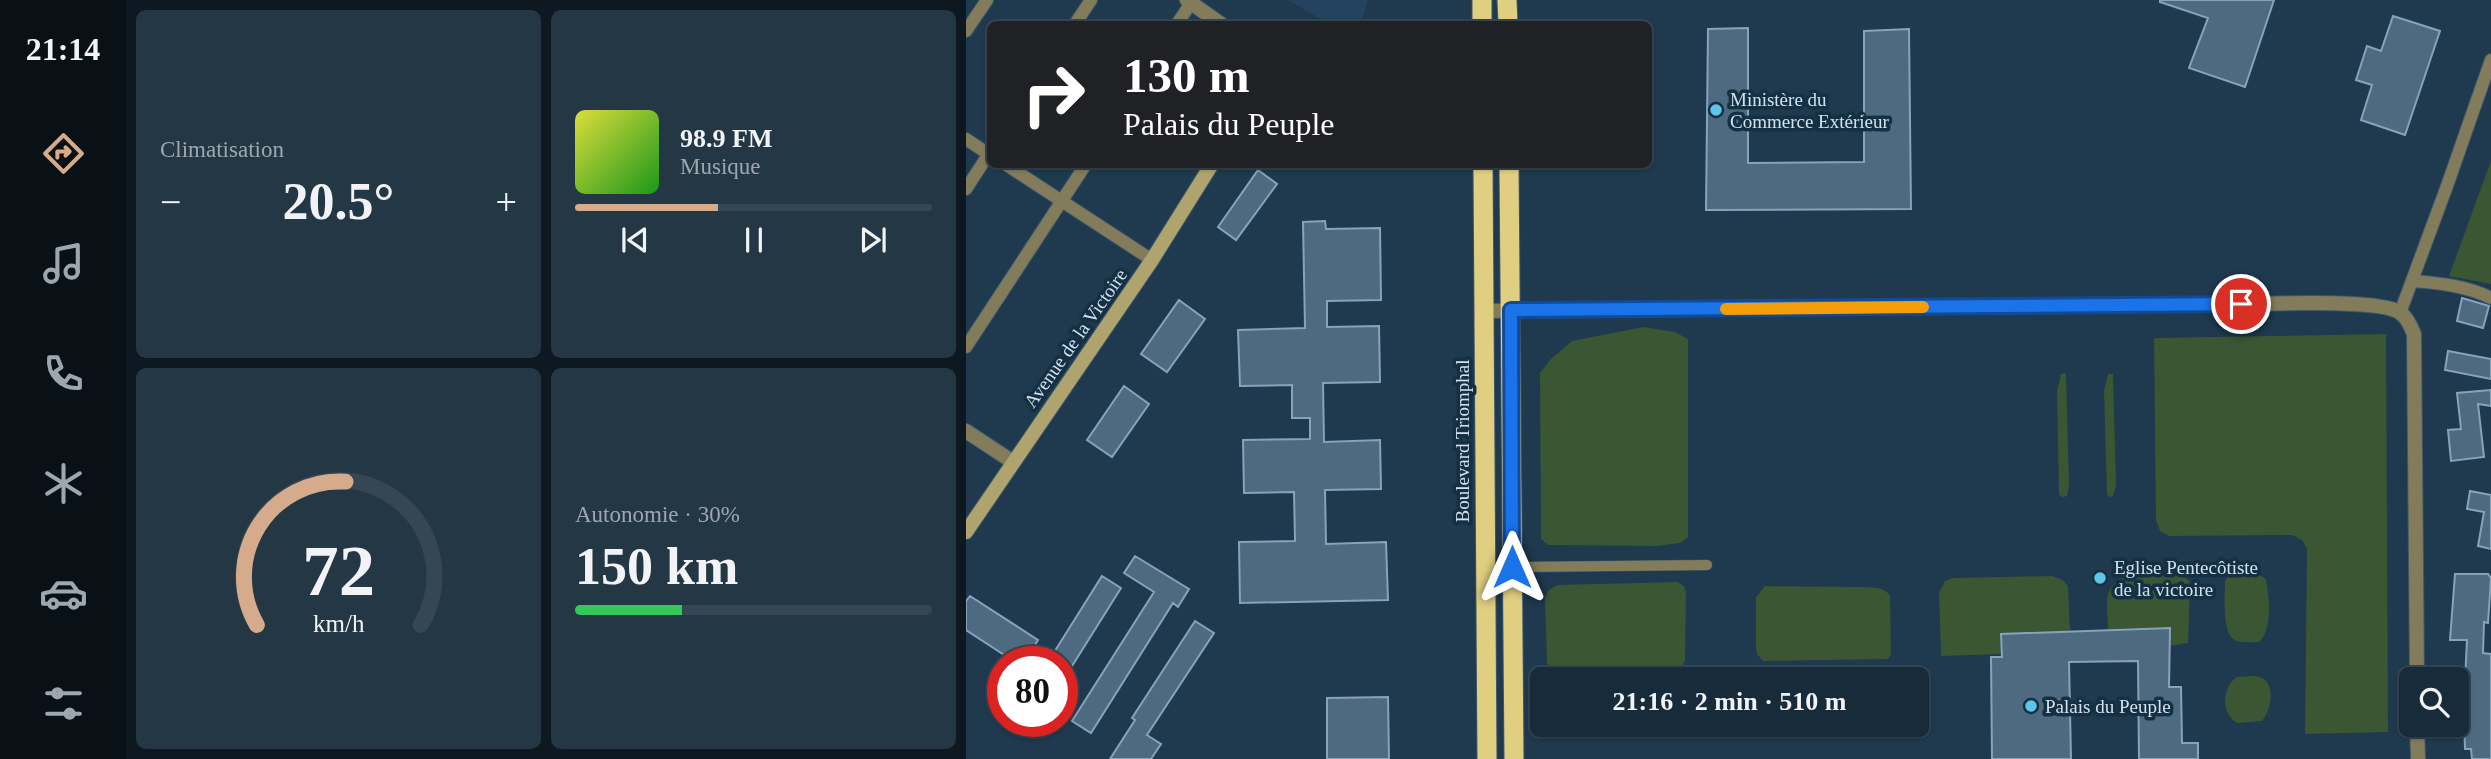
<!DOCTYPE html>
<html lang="fr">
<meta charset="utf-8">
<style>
:root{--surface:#172b3a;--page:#243745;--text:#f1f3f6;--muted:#9ea7af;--line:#364754;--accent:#d6ab8b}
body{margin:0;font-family:"Times New Roman",serif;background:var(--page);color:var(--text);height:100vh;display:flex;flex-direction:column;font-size:26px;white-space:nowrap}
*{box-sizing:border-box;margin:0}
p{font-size:23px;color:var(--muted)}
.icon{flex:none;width:38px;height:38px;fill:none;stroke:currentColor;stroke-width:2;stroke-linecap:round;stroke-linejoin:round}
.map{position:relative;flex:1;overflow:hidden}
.panel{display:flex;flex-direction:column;gap:10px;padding:10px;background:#0d1820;width:840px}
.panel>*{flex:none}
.hud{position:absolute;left:21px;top:21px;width:665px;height:147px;border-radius:10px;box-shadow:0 2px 5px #0004,0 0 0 2px var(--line);background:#202124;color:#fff;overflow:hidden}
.tools{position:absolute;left:1433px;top:667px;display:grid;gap:14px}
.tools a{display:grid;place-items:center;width:70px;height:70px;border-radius:10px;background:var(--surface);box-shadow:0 2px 5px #0004,0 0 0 2px var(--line);font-size:35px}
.speed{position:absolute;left:21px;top:646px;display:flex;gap:14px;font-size:35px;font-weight:700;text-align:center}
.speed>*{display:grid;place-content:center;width:91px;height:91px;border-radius:50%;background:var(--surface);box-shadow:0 2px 5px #0004,0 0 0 2px var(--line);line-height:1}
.speed .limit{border:10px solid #d22;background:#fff;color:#111}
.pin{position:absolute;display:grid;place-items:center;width:60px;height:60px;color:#fff;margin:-30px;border:4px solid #fff;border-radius:50%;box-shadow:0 2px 7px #0007}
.me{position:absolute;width:77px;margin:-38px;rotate:0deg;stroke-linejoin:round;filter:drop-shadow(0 0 5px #0008)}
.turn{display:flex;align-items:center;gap:24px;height:147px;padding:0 21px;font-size:32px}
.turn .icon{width:91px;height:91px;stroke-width:2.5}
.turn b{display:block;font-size:49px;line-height:60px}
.big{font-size:52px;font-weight:700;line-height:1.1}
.panel .tile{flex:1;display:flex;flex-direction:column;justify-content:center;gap:10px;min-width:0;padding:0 24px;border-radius:10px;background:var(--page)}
.panel .dial{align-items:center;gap:0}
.dial svg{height:182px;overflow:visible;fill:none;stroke:var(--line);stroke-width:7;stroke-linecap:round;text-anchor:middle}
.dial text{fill:var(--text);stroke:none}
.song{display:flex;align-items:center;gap:21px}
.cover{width:84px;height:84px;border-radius:10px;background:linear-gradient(135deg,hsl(60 70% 55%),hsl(120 70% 35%))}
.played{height:7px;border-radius:4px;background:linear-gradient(90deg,var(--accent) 40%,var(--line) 40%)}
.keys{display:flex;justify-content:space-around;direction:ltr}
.heat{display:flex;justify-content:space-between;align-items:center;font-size:38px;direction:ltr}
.charge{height:10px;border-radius:5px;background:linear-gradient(90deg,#34c759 30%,var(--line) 0)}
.panel .tiles{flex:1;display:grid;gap:10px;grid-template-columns:repeat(2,1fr)}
.trip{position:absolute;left:564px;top:667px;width:399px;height:70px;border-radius:10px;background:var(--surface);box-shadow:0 2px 5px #0004,0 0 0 2px var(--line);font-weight:700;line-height:70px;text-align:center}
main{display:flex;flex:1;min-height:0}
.tabs{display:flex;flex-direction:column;width:126px;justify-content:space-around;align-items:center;background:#091117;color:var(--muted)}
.tabs .icon{width:49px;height:49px}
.tabs .on{color:var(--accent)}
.tabs b{font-size:32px;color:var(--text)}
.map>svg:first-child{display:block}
</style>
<main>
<nav class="tabs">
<b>21:14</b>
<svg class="icon on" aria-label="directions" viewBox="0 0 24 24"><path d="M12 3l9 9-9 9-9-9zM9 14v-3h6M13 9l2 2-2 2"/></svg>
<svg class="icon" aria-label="music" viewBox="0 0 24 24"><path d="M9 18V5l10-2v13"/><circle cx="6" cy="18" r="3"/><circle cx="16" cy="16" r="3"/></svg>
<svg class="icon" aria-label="phone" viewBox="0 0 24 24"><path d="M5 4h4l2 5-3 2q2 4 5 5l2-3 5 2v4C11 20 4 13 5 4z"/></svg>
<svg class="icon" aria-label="climate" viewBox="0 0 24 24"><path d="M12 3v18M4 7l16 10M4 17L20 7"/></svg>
<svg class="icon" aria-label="car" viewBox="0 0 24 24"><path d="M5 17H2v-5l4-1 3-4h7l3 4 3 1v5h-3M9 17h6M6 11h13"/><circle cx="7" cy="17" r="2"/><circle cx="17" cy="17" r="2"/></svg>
<svg class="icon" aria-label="filters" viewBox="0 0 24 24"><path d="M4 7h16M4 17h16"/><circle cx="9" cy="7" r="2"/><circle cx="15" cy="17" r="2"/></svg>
</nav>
<section class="panel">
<div class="tiles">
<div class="tile"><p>Climatisation</p>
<div class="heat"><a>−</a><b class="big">20.5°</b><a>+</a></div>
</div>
<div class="tile">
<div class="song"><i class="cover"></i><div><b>98.9 FM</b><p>Musique</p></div></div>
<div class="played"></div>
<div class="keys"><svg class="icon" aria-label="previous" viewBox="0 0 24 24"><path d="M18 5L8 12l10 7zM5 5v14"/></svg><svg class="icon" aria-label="pause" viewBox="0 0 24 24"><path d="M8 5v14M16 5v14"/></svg><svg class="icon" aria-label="next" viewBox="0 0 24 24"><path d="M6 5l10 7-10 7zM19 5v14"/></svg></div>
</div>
<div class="tile dial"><svg viewBox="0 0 100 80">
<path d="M14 69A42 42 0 1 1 86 69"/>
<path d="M14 69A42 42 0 0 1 53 6" stroke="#d6ab8b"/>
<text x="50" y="56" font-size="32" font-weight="700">72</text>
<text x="50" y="72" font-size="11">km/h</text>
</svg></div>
<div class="tile"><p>Autonomie · 30%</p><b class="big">150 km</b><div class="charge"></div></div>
</div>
</section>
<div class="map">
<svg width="1525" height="759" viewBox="0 0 1525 759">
<rect width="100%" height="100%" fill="#1f394e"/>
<path fill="#24435e" d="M322,0H402L395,24H363Z"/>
<path fill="#3a5633" d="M1525,161V284L1483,276Z
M677,327L709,332L722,339V537L714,543L691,546L582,545L575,539L574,373L585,359L606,341Z
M1420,334L1422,732L1339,734L1341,549L1336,540L1326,535L1203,536L1194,531L1190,520L1188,338Z
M1100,373L1103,486L1101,496L1097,497L1093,495L1091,391L1095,374Z
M1142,374H1147L1150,486L1147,496L1144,497L1141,495L1138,391Z
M1268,574H1292L1300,579C1303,595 1307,630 1293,642C1287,642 1277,643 1271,641C1255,636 1259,596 1259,582L1261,577Z
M1217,575L1224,582L1222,643L1204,646L1203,628L1142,629C1142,607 1135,587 1159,577Z
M1086,576L1097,580L1102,586L1104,632L1035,635L1036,654L975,656L973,593L979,581L987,578Z
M712,582L718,586L720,592L719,660L716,667L709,669L586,670L581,663L579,599L582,591L591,585Z
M799,586L900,587C909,588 919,587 924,596L925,654L922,659L797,661L791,654L790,648V597Z
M1271,677C1278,677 1287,675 1293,677C1311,681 1305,711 1296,721L1271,723C1254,713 1256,687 1271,677Z"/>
<path fill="#4e6a81" stroke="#86a3bc" stroke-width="2" d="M1194,0H1308L1279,87L1223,68L1242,18L1194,2Z
M1427,16L1474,31L1439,135L1395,120L1406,85L1390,80L1401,46L1415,51Z
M782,28V163L898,162V31L943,29L945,209L740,210L742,29Z
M292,170L311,184L270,240L252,227Z
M359,221L360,229L414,228L415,300L361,301V327L413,326L414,382L357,383L358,442L414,440L415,489L359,490L360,544L420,542L422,600L274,603L273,542L329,541L328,492L278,493L277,440L344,439V418H326V385L274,386L272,330L339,328L337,222Z
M1496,298L1523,306L1517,328L1491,321Z
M213,300L239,319L201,372L175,354Z
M1482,351L1525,359V379L1479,370Z
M158,386L183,404L146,457L121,440Z
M1525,390V406L1512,404L1518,457L1485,461L1482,430L1495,429L1491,393Z
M1504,491L1525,495V549L1512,546L1518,512L1501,509Z
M169,556L223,589L212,607L207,603L125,733L106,721L188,592L158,573Z
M1489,574H1522L1525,578L1522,623L1518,622L1517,653L1525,654V759H1506L1505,749H1499L1498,718H1491V700H1498L1501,640H1484Z
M136,576L155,588L96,682V662H82Z
M4,596L72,640L58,662H49L0,630V601Z
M229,621L248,633L181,735L195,744L185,759H144L169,720L166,718Z
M1204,628L1203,687H1215L1216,743H1232V759H1173L1172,661L1103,662L1105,759H1026L1025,657H1036L1035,634Z
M422,697L423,759H361V698Z"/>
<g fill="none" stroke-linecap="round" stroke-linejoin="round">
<defs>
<path id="pedestrian" d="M546,567L741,565"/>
<path id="minor" d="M109,24L125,0
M211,24L225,3
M0,31L21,0
M0,139L24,155
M39,164L186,260
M0,189L24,152
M1447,281C1473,283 1501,286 1525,298
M1434,313L1481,186L1525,60
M0,347L120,164"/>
<path id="tertiary" d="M221,0L255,24
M518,311L1275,304C1306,304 1412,299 1433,312C1441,317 1444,325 1448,334L1451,679
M0,431L47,462
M1451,724L1452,759"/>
<path id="secondary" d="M0,532L186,260L246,164"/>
<path id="trunk" d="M541,0L542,24
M516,24V0
M517,164L521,759
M543,164L548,759"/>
</defs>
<use href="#pedestrian" stroke="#3f576b" stroke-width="11"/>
<use href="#minor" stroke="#3f576b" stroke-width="14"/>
<use href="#tertiary" stroke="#3f576b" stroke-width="16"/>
<use href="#secondary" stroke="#3f576b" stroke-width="16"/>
<use href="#trunk" stroke="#3f576b" stroke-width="21"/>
<use href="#pedestrian" stroke="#837c5b" stroke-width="10"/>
<use href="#minor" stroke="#837c5b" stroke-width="12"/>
<use href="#tertiary" stroke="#837c5b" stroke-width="14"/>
<use href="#secondary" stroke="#afa36e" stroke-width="14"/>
<use href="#trunk" stroke="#e0ce81" stroke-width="19"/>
</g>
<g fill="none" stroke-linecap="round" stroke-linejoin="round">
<defs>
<path id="route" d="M546,567L545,310L1275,304"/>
</defs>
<use href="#route" stroke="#114b97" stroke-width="18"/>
<use href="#route" stroke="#1a73e8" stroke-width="12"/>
<path stroke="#f59e0b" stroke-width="12" d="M760,309L957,307"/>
</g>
<g fill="#5cc7e8" stroke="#152f43" stroke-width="2.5">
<circle cx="750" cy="110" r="7"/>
<circle cx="1134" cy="578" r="7"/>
<circle cx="1065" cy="706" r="7"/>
</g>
<g text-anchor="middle" stroke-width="7" stroke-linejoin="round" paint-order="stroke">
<g font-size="19" fill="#d2e1ef" stroke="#152f43" text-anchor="start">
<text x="764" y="106">Ministère du<tspan x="764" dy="22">Commerce Extérieur</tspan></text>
<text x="1148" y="574">Eglise Pentecôtiste<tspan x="1148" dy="22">de la victoire</tspan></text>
<text x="1079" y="713">Palais du Peuple</text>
</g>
<g font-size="19" fill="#d2e1ef" stroke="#152f43">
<text transform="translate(109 338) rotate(-55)" y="7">Avenue de la Victoire</text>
<text transform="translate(496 441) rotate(-90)" y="7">Boulevard Triomphal</text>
</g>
</g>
</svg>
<div class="tools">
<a><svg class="icon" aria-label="search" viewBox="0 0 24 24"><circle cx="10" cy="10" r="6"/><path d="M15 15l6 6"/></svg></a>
</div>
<div class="speed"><div class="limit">80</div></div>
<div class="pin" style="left:1275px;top:304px;background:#d93025"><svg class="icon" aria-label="arrive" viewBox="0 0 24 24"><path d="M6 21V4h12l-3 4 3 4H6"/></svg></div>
<svg class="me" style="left:546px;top:567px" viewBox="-20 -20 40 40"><path d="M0-17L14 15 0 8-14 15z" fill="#1a73e8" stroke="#fff" stroke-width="4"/></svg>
<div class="trip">21:16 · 2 min · 510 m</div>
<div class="hud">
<div class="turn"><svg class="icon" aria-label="right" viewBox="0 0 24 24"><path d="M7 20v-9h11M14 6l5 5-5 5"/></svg><div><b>130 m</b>Palais du Peuple</div></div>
</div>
</div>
</main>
